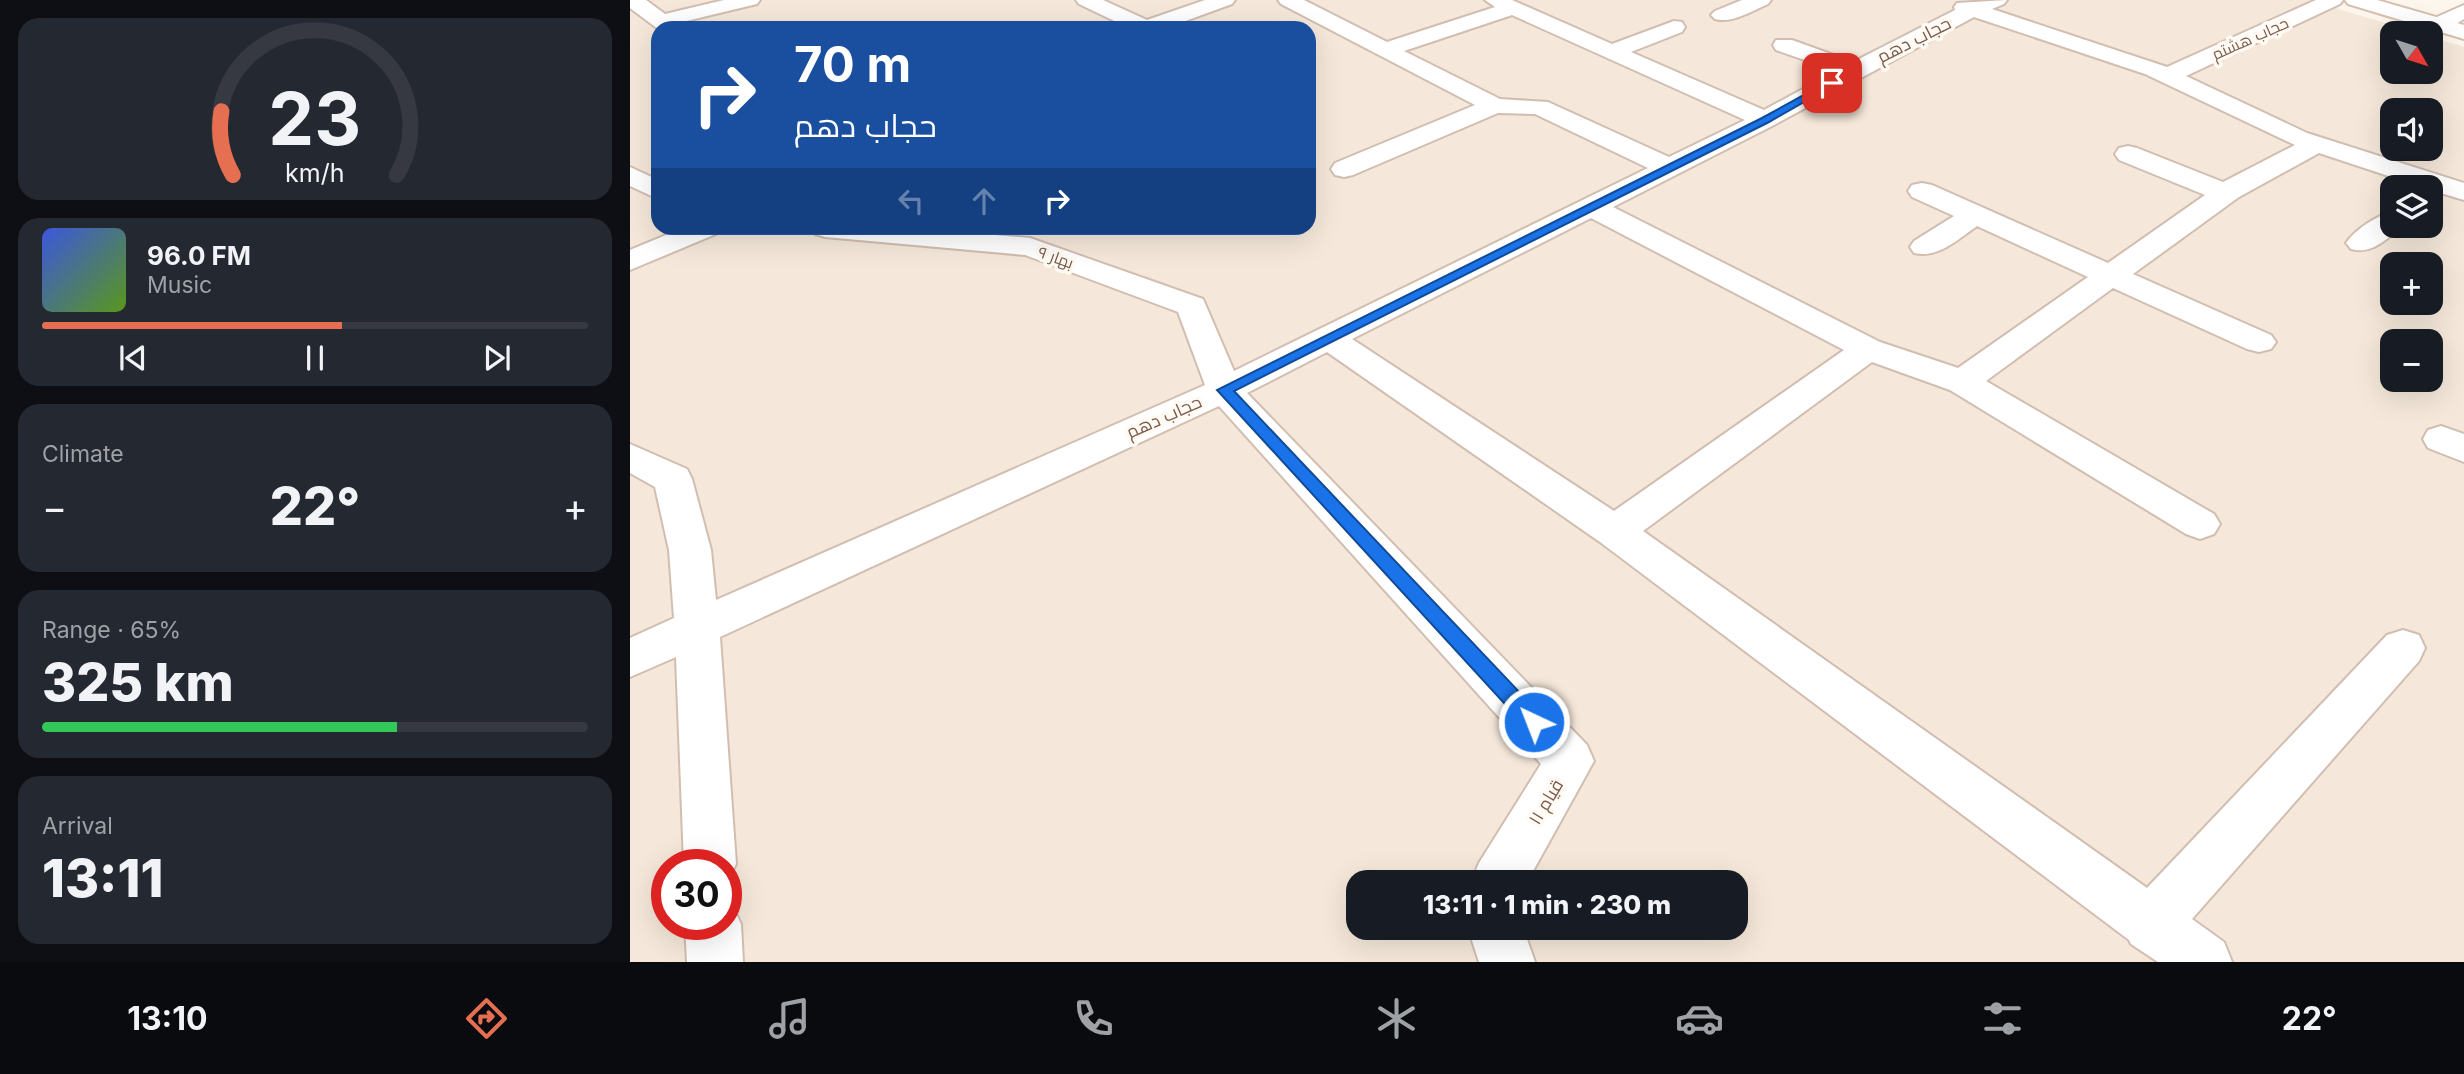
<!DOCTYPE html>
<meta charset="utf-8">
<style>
:root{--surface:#171b24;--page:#242831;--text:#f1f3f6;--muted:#9ea1a6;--line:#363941;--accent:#e76f51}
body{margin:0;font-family:Inter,Cairo,sans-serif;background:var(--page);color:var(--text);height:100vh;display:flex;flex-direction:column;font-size:26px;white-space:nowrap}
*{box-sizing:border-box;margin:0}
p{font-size:23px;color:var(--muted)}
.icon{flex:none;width:38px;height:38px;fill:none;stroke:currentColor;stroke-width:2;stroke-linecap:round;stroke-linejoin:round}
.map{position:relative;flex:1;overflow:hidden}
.side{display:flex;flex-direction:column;gap:18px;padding:18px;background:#0d0f14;width:630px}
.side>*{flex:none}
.top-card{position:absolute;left:21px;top:21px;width:665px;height:214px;border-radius:21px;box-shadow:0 7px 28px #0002;background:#1a4fa0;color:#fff;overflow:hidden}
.needle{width:46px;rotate:129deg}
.tools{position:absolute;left:1750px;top:21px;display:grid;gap:14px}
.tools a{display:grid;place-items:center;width:63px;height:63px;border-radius:14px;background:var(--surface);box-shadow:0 7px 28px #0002;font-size:35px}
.speed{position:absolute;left:21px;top:849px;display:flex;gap:14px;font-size:35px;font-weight:700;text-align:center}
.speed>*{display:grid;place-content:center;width:91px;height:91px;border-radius:50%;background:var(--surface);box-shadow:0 7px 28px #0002;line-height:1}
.speed .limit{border:10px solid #d22;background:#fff;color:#111}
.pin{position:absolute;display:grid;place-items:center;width:60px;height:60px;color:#fff;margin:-30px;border-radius:14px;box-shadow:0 4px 10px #0006}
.me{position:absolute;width:77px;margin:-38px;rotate:317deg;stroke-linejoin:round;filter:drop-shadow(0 0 5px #0008)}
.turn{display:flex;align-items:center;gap:24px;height:147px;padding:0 28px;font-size:32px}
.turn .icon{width:91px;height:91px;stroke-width:2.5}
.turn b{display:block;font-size:49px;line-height:60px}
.lanes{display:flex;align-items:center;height:66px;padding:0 28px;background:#0003;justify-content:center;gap:35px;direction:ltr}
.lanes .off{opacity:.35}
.big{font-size:52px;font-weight:800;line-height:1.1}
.side .card{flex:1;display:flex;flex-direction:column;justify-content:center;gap:10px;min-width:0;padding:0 24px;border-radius:21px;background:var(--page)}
.side .dial{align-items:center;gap:0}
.dial svg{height:182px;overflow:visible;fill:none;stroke:var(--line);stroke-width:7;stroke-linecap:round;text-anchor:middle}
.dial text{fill:var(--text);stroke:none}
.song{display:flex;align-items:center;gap:21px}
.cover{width:84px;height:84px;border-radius:10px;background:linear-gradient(135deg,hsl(230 70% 55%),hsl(90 70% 35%))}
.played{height:7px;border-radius:4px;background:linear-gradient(90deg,var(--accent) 55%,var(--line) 55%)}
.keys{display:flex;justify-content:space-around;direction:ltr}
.heat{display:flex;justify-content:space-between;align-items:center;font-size:38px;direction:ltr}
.charge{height:10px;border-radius:5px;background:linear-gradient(90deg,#34c759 65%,var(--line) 0)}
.trip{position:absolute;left:716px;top:870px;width:402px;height:70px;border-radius:21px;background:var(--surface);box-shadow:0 7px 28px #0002;font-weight:800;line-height:70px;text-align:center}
.tabs{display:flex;height:112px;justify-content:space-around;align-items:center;background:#090b0e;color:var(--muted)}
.tabs .icon{width:49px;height:49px}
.tabs .on{color:var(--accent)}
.tabs b{font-size:32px;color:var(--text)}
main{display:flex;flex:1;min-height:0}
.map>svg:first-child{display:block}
</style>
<main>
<section class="side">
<div class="card dial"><svg viewBox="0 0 100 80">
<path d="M14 69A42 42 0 1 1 86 69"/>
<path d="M14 69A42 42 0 0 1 9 41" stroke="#e76f51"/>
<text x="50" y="56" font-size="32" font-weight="700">23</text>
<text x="50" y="72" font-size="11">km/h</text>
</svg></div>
<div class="card">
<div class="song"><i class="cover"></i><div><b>96.0 FM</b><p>Music</p></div></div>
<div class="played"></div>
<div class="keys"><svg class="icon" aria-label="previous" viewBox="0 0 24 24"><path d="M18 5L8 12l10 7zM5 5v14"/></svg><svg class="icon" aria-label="pause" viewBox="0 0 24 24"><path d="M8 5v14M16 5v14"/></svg><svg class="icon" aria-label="next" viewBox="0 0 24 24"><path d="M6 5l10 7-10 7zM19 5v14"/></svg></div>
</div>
<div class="card"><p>Climate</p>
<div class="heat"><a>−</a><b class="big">22°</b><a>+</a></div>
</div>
<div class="card"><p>Range · 65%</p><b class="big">325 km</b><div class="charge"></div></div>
<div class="card"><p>Arrival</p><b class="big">13:11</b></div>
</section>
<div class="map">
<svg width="1834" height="962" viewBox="0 0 1834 962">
<rect width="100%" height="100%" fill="#fdf6ec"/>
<path fill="#f5e8da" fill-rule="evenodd" d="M0,0H1679L1788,33H1762V72H1801V37L1834,47V962H0ZM28,28H679V228H28ZM1762,110H1801V149H1762ZM1762,187H1801V226H1762ZM1762,264H1801V303H1762ZM1762,341H1801V380H1762ZM37,864H96V924H37ZM728,882H1106V928H728Z"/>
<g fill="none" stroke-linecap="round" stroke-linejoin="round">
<defs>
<path id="minor" d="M0,0H16L35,14L94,0H130L127,4L48,23L52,28L28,29L0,8Z
M446,0H473L517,20L575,0H605L602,4L536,28H499L449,4Z
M648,0H674L757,42L865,7L855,0H882L982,44L1044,21L1052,22L1055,27L1052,32L1001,52L1134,110L1206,71L1146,50L1143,45L1146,40H1162L1223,62L1325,10L1324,7L1327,3L1377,0L1374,4L1362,9L1537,67L1686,0H1713L1710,4L1556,76L1677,133L1834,183V200L1801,190V187H1792L1689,153L1609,197L1503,274L1641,335L1646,342L1641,349L1629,352L1617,349L1483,288L1356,381L1584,514L1590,524L1584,534L1570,539L1556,534L1320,390L1242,362L1013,531L1517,888L1757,635L1773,630L1789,635L1795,648L1789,661L1562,919L1594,942L1602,962H1528L1501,944L1499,940L970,542L697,352L617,393L957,745L964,761L897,882H841L849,863L911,764L589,406L90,637L106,864L96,883V864H54L46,657L0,677V638L44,618L39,550L25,487L0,473V444L57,469L62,479L81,550L86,600L575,385L548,312L395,255L195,237L185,234L181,228H285L400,238L573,299L604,371L1018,168L905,114L868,113L723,175L714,177L705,175L701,169L705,163L845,105L651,4ZM882,15L1115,120L1039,157L918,102L870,99L774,51ZM1344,17L1515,74L1665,145L1593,182L1507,148L1498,146L1489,148L1485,154L1489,160L1575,195L1478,263L1302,185L1292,183L1282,185L1278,191L1282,197L1324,216L1284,241L1280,247L1284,253C1308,259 1328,239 1347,226L1458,277L1328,368L1250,342L983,207L1144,125ZM961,218L1214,350L984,511L722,339Z
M1112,0H1141L1138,4C1122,11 1101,24 1085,19L1081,15L1085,11Z
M1834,5V19L1816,30H1800L1797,25L1800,20Z
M0,167L28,180V199L0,186Z
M1762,212V226L1772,227C1756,239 1742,255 1721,249L1716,243C1726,229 1746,216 1762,212Z
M53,228H91L86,234L0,270V250Z
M1811,426L1834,434V462L1798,448L1793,439L1798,430Z
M96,902L102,905L111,924L113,962H57L55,924H96Z
M838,928H893L905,962H849Z"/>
<path id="secondary" d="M1715,0H1747L1834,25V39L1718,4Z"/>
</defs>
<use href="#minor" stroke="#d1beb0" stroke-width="4"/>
<use href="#secondary" stroke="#d6c0b0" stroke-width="4"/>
<use href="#minor" fill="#fff" fill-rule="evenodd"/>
<use href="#secondary" fill="#fff" fill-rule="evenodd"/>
</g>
<path fill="#1a73e8" stroke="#114b97" stroke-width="2" d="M1199,81L1207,83L1139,122L604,391L911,715L914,722L911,728L904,730L897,728L587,390L1132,118Z"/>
<g text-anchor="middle" stroke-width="7" stroke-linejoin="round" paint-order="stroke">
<g font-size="16" fill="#7a5c4d" stroke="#fffaf3">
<text transform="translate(1620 38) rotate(-24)" y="6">حجاب هشتم</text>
<text transform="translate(426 257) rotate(20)" y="6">بهار ۹</text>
</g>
<g font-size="18" fill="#7a5c4d" stroke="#fffaf3">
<text transform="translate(1284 40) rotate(-27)" y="6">حجاب دهم</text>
<text transform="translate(534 417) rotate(-24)" y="6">حجاب دهم</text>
<text transform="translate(916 802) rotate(-59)" y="6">قیام ۱۱</text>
</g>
</g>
</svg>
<div class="tools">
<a><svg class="needle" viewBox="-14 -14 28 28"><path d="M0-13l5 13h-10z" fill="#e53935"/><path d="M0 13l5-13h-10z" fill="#9ea1a6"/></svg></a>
<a><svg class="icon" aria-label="sound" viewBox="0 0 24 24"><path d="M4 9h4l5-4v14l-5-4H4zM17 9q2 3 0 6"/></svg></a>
<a><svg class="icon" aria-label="layers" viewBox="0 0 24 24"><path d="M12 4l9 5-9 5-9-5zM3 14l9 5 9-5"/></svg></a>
<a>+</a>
<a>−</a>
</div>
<div class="speed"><div class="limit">30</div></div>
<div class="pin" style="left:1202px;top:83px;background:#d93025"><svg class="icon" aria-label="arrive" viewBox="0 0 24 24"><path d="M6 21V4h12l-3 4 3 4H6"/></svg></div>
<svg class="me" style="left:904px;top:722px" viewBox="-20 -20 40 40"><circle r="17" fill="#1a73e8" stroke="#fff" stroke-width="3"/><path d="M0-11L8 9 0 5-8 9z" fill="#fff"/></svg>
<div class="trip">13:11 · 1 min · 230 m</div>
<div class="top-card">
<div class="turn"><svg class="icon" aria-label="right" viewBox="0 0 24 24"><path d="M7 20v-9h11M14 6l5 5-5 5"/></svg><div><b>70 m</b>حجاب دهم</div></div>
<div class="lanes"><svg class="icon off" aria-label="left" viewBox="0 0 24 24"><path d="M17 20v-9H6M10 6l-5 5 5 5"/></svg><svg class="icon off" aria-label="ahead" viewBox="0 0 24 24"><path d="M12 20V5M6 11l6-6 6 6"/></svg><svg class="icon" aria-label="right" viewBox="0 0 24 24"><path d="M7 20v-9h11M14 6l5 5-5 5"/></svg></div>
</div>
</div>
</main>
<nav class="tabs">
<b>13:10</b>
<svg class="icon on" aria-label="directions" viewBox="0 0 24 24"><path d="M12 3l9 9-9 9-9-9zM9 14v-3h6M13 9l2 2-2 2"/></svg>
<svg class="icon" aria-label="music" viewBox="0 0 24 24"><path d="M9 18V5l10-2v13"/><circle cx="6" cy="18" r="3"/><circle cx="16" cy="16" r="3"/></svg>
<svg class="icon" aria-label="phone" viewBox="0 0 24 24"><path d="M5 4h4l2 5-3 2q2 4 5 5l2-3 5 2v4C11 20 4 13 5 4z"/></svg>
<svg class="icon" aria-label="climate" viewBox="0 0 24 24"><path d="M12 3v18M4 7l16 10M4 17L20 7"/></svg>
<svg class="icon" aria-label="car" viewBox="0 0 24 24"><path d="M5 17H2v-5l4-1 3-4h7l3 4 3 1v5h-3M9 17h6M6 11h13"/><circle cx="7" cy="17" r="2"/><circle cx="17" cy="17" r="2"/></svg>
<svg class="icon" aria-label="filters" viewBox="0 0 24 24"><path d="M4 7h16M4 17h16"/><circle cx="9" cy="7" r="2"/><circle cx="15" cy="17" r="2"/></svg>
<b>22°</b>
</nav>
